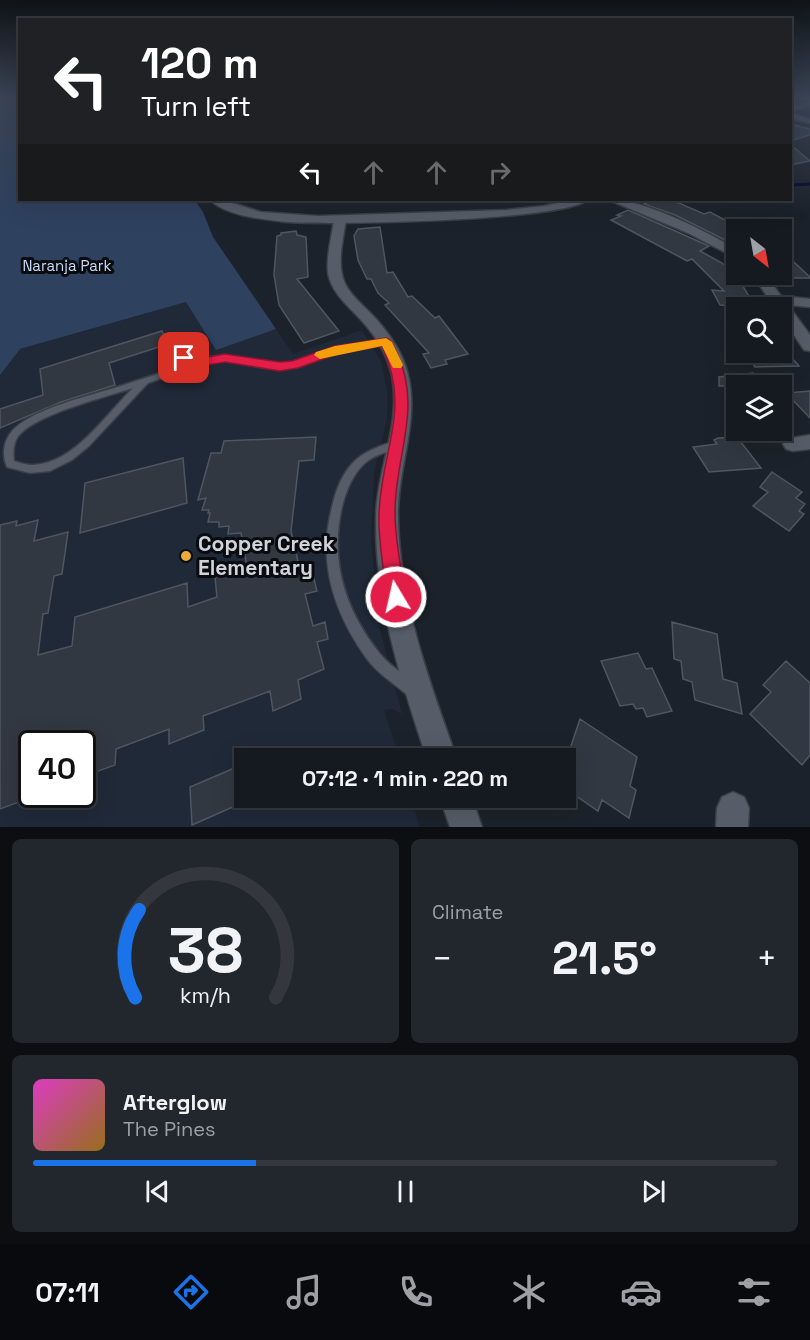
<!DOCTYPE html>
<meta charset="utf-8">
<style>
:root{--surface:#151a20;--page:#22272d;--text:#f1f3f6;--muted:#9da1a5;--line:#34383e;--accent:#1a73e8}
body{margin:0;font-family:"Space Grotesk",sans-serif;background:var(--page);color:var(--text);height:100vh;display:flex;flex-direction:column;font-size:22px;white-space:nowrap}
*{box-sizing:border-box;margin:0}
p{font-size:20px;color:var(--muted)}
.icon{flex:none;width:33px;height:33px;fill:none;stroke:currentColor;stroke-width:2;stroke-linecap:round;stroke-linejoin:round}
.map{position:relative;height:827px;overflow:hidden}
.drawer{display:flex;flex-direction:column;gap:12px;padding:12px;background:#0c0e12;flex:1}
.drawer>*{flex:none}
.top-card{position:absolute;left:18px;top:18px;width:774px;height:183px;border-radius:0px;box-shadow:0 6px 24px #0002,0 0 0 2px var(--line);background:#202124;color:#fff;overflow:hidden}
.needle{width:39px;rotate:149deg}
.controls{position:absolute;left:726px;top:219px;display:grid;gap:12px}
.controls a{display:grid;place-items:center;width:66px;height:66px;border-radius:0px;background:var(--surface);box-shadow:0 6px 24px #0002,0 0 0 2px var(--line);font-size:30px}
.speed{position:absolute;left:18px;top:730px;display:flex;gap:12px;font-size:30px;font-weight:700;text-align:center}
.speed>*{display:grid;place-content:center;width:78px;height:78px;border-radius:50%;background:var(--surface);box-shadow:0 6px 24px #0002,0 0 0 2px var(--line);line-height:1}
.speed .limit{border:3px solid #111;border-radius:9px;background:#fff;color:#111}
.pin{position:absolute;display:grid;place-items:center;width:51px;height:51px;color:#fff;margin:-26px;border-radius:12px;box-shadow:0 3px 9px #0006}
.me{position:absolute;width:66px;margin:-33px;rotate:351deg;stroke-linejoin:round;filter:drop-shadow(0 0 4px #0008)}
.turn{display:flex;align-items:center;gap:21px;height:126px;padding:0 24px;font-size:27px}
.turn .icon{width:78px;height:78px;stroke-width:2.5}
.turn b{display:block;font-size:42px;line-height:51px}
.lanes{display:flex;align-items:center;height:57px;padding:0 24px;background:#0003;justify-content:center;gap:30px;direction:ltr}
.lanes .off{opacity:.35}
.big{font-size:45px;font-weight:800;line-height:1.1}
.drawer .widget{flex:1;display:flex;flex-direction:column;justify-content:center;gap:9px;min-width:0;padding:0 21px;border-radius:9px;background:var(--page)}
.drawer .dial{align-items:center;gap:0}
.dial svg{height:156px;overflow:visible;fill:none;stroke:var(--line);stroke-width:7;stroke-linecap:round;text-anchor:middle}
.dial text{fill:var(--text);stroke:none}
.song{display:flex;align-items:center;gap:18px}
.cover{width:72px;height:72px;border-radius:9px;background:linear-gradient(135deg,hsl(310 70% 55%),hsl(40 70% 35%))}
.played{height:6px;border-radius:3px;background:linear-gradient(90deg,var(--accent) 30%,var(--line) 30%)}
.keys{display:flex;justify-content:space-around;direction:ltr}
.heat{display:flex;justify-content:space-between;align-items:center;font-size:33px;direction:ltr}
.drawer .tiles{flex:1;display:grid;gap:12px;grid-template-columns:1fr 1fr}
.widget:last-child{grid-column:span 2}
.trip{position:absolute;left:234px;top:748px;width:342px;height:60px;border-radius:0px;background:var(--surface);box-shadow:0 6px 24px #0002,0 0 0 2px var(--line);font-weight:800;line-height:60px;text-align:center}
.tab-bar{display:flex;height:96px;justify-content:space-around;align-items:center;background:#080a0d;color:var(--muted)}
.tab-bar .icon{width:42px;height:42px}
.tab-bar .current{color:var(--accent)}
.tab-bar b{font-size:27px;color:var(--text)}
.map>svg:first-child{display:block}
</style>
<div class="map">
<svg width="810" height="827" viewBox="0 0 810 827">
<rect width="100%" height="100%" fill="#1c222b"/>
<path fill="#202938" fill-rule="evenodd" d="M186,302L216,349L276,329L293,354L362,330L381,361L387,390V419L374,474L371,540L379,626L402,714L393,709L384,710L400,759H244V798H411L420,827H0V355ZM32,744H82V795H32Z"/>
<path fill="#2e415f" d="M0,98H19L20,200H195L203,212L213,237L276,329L216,350L186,302L20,349L0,375Z"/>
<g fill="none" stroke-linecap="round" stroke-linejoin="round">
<path stroke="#000429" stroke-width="3" d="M790,185L810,184"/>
</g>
<path fill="#313842" stroke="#4f5661" stroke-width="1.5" d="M790,124L810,129V135L790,141Z
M790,144L810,161L790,165Z
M653,200H672L704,214L710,212L736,226V239L727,241L675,215L644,204Z
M628,210L709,246L700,251L722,263L736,275L752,301L741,300L745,307L720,305L712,290L724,291L692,259L687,261L611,220L621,216L617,215Z
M380,227L387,273L393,272L408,297L412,296L435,318L439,316L468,354L445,360L447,364L431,368L423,354L429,353L385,305L389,303L378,293L371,279H367L358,260L354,236L358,229Z
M296,231L297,235L306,237L308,277L297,279L339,331L304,343L279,305L274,275L277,236L281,235V233Z
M782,251L810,277V278H792L782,268Z
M162,331L168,344L109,363L115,385L61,402L0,428V409L43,395L40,369Z
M744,352H787L799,366L755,367Z
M753,373L766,386H719V377Z
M810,391V418L786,393Z
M316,437L314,460L299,461L291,531L300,570L311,567L317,591L305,594L313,626L325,622L328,639L317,642L324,669L298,680L301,699L273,711L270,691L203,716L204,730L169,744V729L116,749L115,765L93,773L95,750L82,756V744H32V797L0,809V525L17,521L16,526L38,520L34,541L68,532L62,574L54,576L48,613L43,614L38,655L72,646L75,617L187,583L188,607L217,597L215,577L247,567L241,533L228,534L229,526L219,527V522H208L210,513H208L209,510H202L206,498L198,500L211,453H221L224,441Z
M737,437L761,468L709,472L693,447L717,444L714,440L718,438Z
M183,458L187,503L80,533L85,483Z
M772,472L802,492L796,498L805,504L799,511L804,514L789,531L753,506L768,492L760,487Z
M672,622L717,634L723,679L737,683L742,714L695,700L692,682L683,679L681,661L674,659Z
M638,653L646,669L652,668L672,711L647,717L643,708L636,709L633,704L620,706L601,661Z
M786,661L810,683V755L802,765L750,714L771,692L763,685Z
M580,719L637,757L630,786L636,790L629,818L602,800L598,811L566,789V751L570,749Z
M244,764V802L192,825L190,787Z"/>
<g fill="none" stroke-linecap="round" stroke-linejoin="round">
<defs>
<path id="lane" d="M386,339H389L390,341L389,343L338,352L302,365L279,370L224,361L205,363L148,383L89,446L72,460L50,471L30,473L7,467C1,454 4,438 15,428C37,408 85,397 114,388C139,380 164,372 189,363C181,359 179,353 175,345L176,343H182L187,353L194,359L224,355L279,364L296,361L338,347ZM133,388C105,415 75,463 33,465C27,465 20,463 14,461C13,453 13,445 17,438C32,415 106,397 133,388Z
M395,441L398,442L400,445L398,448C387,452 374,455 365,463C352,475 346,491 342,507C330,560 344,607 377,650C387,664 402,673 415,683L417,688L415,693L410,695L405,693C392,682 377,673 367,659C334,613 317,563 332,507C336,489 343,471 357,459C367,450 383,445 395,441Z"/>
<path id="street" d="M810,102V106L790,111V107Z
M790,113L810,119V123L790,118Z
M210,200H223L261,212L318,216L506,210L544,206L572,200H587C562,221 331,225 288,222C264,219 228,217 210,200Z
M609,200C639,197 709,233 736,249V258L688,233Z
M752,274H765L781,296L810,299V307L788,305L810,335V351L804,350L782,317V308H775Z
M810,435V449L793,451L786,449L783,444L786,439Z
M733,792L744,797L749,808L748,827H716L717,808L722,797Z"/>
<path id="secondary" d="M340,216L346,219C344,236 338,256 342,274C345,293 365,306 377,320C390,335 402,352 407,371C421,419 397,468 398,516C399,600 429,681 457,759H427C401,681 374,599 376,515C377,468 403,420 391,372C387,356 378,340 368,328C355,311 332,296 328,273C326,256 332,236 334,219Z
M440,798H472L482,827H450Z"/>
</defs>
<use href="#lane" stroke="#3a3f47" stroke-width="3"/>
<use href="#street" stroke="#3a3f47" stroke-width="3"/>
<use href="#secondary" stroke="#3a3f47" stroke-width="3"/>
<use href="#lane" fill="#565d68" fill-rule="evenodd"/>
<use href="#street" fill="#565d68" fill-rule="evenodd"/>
<use href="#secondary" fill="#565d68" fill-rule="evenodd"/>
</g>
<linearGradient id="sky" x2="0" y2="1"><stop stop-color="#0f1318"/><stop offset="0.46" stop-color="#3a4455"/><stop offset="1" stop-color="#3a4455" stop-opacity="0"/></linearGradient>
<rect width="810" height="214" fill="url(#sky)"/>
<path fill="#e11d48" stroke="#92132f" stroke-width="1.5" d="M386,338C392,340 393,345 396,351C424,408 394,457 395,514C395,541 402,570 405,597L403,603L396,606L390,603L387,597C384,570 378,541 379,514C381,449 412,411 382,346L337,354L298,368L280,371L225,362L202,366L180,361L178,358L184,354L202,358L225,354L280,362L292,361L335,346Z"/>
<path fill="#f59e0b" d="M386,338L392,342L403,365L401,368H393L382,346L320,359L314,355L316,352L335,346Z"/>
<circle fill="#e8ac37" stroke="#090b0f" stroke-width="2" cx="186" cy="556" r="6"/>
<g text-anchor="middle" stroke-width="6" stroke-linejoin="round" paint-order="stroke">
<g font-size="15" fill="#c9dbf8" stroke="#090b0f">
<text x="67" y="271">Naranja Park</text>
</g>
<g font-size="21" font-weight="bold" fill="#cfd3da" stroke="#090b0f" text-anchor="start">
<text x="198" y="551">Copper Creek<tspan x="198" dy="24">Elementary</tspan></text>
</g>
</g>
</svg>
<div class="controls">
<a><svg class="needle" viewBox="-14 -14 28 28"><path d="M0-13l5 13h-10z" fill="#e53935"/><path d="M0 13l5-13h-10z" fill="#9da1a5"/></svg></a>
<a><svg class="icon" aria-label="search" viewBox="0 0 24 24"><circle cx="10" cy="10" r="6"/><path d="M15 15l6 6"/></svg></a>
<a><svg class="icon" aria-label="layers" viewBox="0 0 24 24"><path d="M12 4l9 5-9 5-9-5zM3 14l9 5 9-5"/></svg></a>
</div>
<div class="speed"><div class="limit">40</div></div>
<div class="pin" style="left:184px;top:358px;background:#d93025"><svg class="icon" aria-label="arrive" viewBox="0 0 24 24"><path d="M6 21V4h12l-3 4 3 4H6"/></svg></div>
<svg class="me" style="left:396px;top:597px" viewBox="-20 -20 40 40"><circle r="17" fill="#e11d48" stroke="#fff" stroke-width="3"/><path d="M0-11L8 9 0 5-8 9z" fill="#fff"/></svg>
<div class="trip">07:12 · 1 min · 220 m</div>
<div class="top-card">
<div class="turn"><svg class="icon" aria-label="left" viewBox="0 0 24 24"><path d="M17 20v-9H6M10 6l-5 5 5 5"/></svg><div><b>120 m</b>Turn left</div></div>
<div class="lanes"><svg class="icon" aria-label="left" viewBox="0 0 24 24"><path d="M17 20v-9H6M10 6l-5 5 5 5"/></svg><svg class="icon off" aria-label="ahead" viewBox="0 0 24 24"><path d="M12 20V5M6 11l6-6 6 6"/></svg><svg class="icon off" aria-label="ahead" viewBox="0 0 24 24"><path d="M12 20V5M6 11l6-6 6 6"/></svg><svg class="icon off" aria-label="right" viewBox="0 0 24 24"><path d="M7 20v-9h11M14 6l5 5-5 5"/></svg></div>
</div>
</div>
<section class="drawer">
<div class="tiles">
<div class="widget dial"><svg viewBox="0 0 100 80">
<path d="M14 69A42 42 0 1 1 86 69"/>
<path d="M14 69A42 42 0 0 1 16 24" stroke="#1a73e8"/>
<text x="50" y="56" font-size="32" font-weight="700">38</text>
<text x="50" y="72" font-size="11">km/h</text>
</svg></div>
<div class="widget"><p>Climate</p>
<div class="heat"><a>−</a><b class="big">21.5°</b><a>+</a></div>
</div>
<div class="widget">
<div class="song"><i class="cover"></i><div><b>Afterglow</b><p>The Pines</p></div></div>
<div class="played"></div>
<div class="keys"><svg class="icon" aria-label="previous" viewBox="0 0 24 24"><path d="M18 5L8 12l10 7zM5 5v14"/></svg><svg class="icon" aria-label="pause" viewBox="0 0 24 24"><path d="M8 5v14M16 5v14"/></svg><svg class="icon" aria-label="next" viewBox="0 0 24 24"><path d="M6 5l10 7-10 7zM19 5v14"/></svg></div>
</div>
</div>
</section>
<nav class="tab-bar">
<b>07:11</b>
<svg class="icon current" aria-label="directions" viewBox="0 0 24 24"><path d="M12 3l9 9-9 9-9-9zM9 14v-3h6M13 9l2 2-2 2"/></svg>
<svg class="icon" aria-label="music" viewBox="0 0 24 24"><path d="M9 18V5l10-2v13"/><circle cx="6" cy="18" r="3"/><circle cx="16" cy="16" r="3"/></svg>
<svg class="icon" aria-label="phone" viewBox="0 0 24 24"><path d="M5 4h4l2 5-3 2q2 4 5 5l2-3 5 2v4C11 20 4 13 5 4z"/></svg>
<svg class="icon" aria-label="climate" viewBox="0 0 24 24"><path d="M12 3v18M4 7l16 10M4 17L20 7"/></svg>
<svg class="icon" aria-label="car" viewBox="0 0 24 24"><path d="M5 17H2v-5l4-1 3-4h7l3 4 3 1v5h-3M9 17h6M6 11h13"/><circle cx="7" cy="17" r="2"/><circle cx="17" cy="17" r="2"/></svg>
<svg class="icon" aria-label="filters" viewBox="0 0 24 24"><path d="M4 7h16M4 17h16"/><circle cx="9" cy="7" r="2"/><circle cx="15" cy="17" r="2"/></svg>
</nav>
